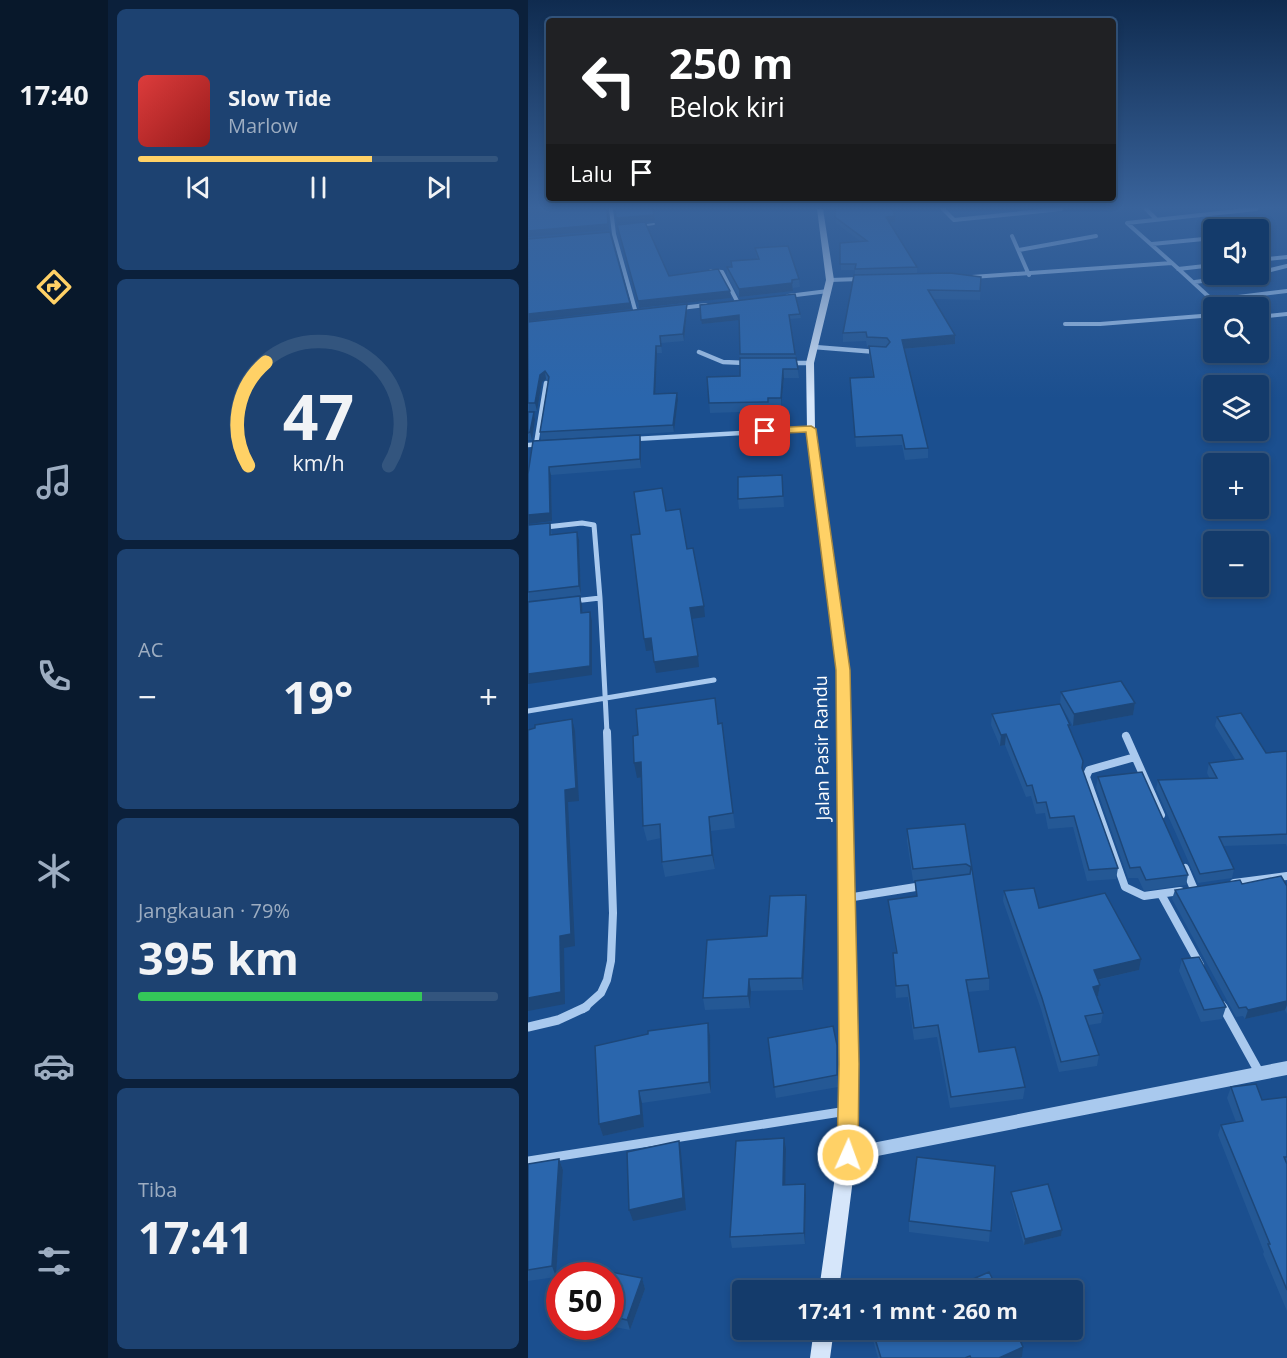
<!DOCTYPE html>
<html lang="id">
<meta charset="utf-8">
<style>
:root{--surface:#143b6b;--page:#1d4271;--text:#f1f3f6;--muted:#9dadc1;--line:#33557e;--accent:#ffd166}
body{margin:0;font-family:"Open Sans",sans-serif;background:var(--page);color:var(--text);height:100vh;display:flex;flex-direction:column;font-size:22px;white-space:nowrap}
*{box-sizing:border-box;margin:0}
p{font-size:20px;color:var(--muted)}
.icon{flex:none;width:33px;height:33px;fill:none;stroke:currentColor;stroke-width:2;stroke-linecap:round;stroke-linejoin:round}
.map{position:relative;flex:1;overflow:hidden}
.panel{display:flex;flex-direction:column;gap:9px;padding:9px;background:#0b203b;width:420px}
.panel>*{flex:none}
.top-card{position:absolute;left:18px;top:18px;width:570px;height:183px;border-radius:6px;box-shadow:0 3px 9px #0003,0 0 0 2px var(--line);background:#202124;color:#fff;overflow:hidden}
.tools{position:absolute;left:675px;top:219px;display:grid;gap:12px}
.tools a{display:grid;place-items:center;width:66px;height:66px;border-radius:6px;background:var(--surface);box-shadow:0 3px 9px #0003,0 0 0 2px var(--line);font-size:30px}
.speed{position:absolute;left:18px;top:1262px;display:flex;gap:12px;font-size:30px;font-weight:700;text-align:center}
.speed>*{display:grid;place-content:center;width:78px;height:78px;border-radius:50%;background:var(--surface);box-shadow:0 3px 9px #0003,0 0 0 2px var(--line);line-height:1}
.speed .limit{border:9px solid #d22;background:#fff;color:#111}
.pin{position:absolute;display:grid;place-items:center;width:51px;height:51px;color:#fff;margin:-26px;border-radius:12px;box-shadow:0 3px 9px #0006}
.me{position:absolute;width:66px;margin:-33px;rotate:2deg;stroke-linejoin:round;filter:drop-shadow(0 0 4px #0008)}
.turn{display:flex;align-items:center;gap:21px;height:126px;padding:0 24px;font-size:27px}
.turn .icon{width:78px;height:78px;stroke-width:2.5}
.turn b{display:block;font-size:42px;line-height:51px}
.then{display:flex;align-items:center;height:57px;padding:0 24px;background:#0003;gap:12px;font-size:22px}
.big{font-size:45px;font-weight:700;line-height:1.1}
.panel .card{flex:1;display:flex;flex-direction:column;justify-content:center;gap:9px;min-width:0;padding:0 21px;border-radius:9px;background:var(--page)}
.panel .dial{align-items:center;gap:0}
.dial svg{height:156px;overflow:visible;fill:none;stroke:var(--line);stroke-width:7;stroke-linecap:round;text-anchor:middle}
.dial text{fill:var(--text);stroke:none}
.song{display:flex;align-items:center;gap:18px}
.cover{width:72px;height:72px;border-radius:9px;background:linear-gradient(135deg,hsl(0 70% 55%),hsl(0 70% 35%))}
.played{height:6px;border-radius:3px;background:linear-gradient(90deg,var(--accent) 65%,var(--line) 65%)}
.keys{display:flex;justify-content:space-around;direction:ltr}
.heat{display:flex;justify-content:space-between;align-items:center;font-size:33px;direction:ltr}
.charge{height:9px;border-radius:4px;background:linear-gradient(90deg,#34c759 79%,var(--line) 0)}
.trip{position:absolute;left:204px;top:1280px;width:351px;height:60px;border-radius:6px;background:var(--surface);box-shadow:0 3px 9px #0003,0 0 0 2px var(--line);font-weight:700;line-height:60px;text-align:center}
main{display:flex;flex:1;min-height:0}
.tab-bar{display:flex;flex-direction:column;width:108px;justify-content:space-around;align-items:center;background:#08182b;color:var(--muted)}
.tab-bar .icon{width:42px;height:42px}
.tab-bar .current{color:var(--accent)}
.tab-bar b{font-size:27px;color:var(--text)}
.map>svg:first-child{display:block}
</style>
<main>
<nav class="tab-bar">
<b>17:40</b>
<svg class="icon current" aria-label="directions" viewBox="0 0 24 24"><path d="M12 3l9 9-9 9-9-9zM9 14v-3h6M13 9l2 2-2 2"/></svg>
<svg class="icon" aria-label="music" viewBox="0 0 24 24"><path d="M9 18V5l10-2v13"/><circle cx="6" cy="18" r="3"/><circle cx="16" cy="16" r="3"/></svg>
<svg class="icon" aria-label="phone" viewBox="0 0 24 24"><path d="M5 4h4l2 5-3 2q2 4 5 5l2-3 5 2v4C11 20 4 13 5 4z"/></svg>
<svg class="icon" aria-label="climate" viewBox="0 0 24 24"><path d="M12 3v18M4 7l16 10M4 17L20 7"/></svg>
<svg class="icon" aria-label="car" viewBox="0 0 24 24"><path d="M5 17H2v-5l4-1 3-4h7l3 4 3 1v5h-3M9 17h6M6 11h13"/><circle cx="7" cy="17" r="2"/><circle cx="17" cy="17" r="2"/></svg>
<svg class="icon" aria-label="filters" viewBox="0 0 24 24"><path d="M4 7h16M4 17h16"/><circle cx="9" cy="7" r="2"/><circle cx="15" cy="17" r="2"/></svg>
</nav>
<section class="panel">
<div class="card">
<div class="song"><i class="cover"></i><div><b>Slow Tide</b><p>Marlow</p></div></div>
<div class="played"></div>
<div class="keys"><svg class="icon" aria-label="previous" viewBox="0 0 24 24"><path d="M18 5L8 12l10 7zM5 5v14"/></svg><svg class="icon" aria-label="pause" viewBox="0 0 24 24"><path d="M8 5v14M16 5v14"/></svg><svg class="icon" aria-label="next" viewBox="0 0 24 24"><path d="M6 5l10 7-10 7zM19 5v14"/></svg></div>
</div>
<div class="card dial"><svg viewBox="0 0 100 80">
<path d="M14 69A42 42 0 1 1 86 69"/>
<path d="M14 69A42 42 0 0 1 23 16" stroke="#ffd166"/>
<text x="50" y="56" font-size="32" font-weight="700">47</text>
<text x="50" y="72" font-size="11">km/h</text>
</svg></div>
<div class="card"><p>AC</p>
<div class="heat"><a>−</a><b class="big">19°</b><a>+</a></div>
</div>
<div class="card"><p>Jangkauan · 79%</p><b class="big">395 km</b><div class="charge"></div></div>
<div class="card"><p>Tiba</p><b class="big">17:41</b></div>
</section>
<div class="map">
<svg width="759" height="1358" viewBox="0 0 759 1358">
<rect width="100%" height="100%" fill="#1b4f8f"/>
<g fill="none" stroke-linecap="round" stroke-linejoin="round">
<path stroke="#a9c9ee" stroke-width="2" d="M112,226L126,224"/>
<path stroke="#a9c9ee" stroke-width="4" d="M83,209L86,234L108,313
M415,209L426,220L533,209
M618,209L628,219
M730,233H738
M484,236L501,275
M624,244L686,238
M491,250L568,236
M730,260L759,257
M644,263L599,223L728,209
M650,269L686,265
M183,271L194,272L209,301
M730,273L759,266
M444,277L644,263L693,308
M302,280L332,279
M667,282L724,274
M260,296L300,291
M686,300L759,291
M153,308L178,305
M730,317L759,314
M537,324H572L686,315"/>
<path stroke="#a9c9ee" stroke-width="4.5" d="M286,347L349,352
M171,352L195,362L218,363
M261,363H282
M107,439L283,429
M8,444L18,383
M0,445L13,444"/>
<path stroke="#a9c9ee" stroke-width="5" d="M0,529L54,523L66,525L72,598
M46,601L72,598L79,733
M0,711L186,680"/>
<path stroke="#a9c9ee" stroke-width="8" d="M598,736L633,815
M607,757L561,770L558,777L597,887L616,896L652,891
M657,868L666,889
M706,883L759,876
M633,894L672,965
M319,898L394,886
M694,1005L696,1009
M55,1009L73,993L79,980L83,961L85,913L79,732"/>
<path stroke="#a9c9ee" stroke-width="9" d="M695,1007L731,1072
M0,1027L30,1020L58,1007
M0,1161L319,1111"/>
<path fill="#a9c9ee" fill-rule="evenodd" d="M759,1061V1075L319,1162L313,1160L311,1155L313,1150L319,1148Z"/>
<path fill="#d6e6fa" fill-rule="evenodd" d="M289,209H295L306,280L286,363L287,429L321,670L330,1111L328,1155L311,1290H291L310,1155L312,1111L309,670L279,429L278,363L298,280Z
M286,1329H306L302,1358H282Z"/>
</g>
<path fill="#245895" d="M306,209L367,216V222H362L389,267V273L453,277L452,300L405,299L427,335V344L376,349L400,448V458L377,460L374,445L328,447L322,378L345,377L341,355V346H339L338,341L315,342V333L327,275V270H313L312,243L332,241L308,223Z
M89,225L141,276L203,298L111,308Z
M227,248L271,279L272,287L265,288V291L211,297L199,275V267L229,260Z
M159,304V311L156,341L133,343L134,353H129L127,394L149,393L150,400L146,432L13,440L12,432L20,381L18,379L14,382L9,411H0V322Z
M172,305L272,314L273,318L262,319L271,378H256L253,407H241V411L182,413L179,377L212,376L211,320L174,324Z
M0,412H6L7,420L4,440H0Z
M5,441L113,443V468L23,475L24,521Z
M254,475L256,507L211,509L210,499Z
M22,523L24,535L51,540L53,595L0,601V525Z
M533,692L607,703L605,715L545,726L534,707L554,769L590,868L588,879L559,881L545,827L520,829L517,813L508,814L503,796L498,797L477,745L472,746L463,725L464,714L532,704Z
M689,717L738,753L759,751V847L758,844L695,846L706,869L704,878L670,883L628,789L630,780L682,779L679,773L681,763L708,760L687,726Z
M194,723L207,828L183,831L187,869L137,877L134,862L133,838L119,841L115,826L114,777L109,778L190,724Z
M570,777L660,875L658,885L616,891L610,878H600L568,787Z
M437,824L461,978V990L440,992L451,1052L497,1087L495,1099L422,1108L409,1037L386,1040L380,997L368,998L365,953H368L361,912L360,900L388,897L387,881H389H385L379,841V829Z
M714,884L759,886V1014L757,1010L717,1019L715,1016L708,1017L644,899L647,890Z
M476,891L511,908L611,970L570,980L572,985L570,996H569L575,1013L573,1023L561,1025L571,1055L569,1066L531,1072L513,1009L475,901Z
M279,907L275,990L223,991L222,1008L177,1010L175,998L239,936Z
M654,959L698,1007L694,1019L673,1022L651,971Z
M180,1023L182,1035L183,1093L114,1103L116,1127L75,1136L71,1124Z
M240,1038L309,1056L310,1087L248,1098Z
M703,1087L734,1100L759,1097V1311L735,1254L736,1252L690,1135L693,1125L708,1122L699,1098Z
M258,1149L257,1185L277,1184L278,1195L277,1244L204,1248L202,1237Z
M31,1159L35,1170L28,1277L0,1281V1164Z
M467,1166L461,1242L381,1232V1221Z
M483,1192L534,1230L533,1236L496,1245L483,1197Z
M82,1275L114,1278L117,1289L102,1330L82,1326Z
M342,1329H487L494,1357L492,1358H350Z"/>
<path fill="#1d4779" d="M79,209L81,230L0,237V231Z
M126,215L127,221L89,224L88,218Z
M367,216V222L359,223L358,217Z
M264,283L265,291L211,297V289Z
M202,291L203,298L111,308L110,301Z
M102,303L103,309L0,321V314Z
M159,304V311L156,341L155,334Z
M211,315L212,320L174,324L173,320Z
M427,335V344L374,349V340Z
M128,346L129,353L127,401L126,394Z
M255,369L256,378L253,407V398Z
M17,371L18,379L14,382L9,411L7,403L12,375Z
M149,393L150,400L146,432L145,425Z
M6,412L7,420L4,440L2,432Z
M112,435L113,443V468L112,459Z
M21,467L23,475L24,521L0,524V515Z
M49,532L51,540L53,595L51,586Z
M52,596L54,605L55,622L53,613Z
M176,606L177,617L163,619L162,608Z
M62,612L64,621V675L0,684V674Z
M123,638L125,650L118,651L116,639Z
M170,656L171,667L128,673L126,662Z
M607,703L605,715L545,726L546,714Z
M44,719L47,731L51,801L40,802L47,946L36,948L37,1004L0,1011V998L32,936L37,790Z
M478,734L477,745L472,746L473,735Z
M113,762L116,777L109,778L106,763Z
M181,817L183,831L187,869L184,855Z
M278,895L279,907L275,990L274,978Z
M613,959L611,970L564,981L566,970Z
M221,979L223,991L222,1008L220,996Z
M572,985L570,996L564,997L565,987Z
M759,1001V1005L757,1010L717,1019L720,1010Z
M180,1023L182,1035L183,1093L181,1082Z
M111,1091L114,1103L116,1127L75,1136L71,1124Z
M256,1138L258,1149L257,1196L255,1185Z
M151,1141L153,1152L158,1210L105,1221L101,1210Z
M31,1159L35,1170L28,1277L24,1266Z
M277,1184L278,1195L277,1244L276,1233Z
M534,1230L533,1236L496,1245L497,1239Z
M114,1278L117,1289L102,1330L99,1320Z
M495,1347L494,1357L492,1358H471Z"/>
<path fill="#2a66ad" stroke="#1d4779" stroke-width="1.5" d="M0,209H79L80,224L0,231Z
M87,209H125L126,215L88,218Z
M307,209H364L367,216L358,217L389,267L327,269L328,264H312V243L339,241L307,217Z
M117,222L141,276L190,269L202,291L110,301L89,225Z
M82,232L102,303L0,314V239Z
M260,246L271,279L264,280V283L211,289L199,267H204L203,261L231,259L227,248Z
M422,273L453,277L452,291L400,290L427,335L374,340L400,448L377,449L374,435L327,437L322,378L346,377L341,346L358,347L362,342L359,338L339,337L338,332L315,333L326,275Z
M267,294L272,314L261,315L267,354H212L211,315L173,320L172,305Z
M159,304L155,334L132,336L133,346H128L126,394L149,393L145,425L12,432L21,377L17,371L12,375L7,403H0V322Z
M212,358H268L270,369H255L253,398H240V402L181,403L179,377L212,376Z
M0,412H6L2,432L0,433Z
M112,435V459L21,467L22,513L0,515V474L5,441Z
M254,475L255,496L210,499V477Z
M134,488L138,511L152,509L159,549L165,548L176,606L162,608L170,656L126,662L123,638L116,639L103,535L112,534L106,492Z
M22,523V535L49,532L51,586L0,592V525Z
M52,596L53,613L62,612V666L0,674V602Z
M593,681L607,703L546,714L533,692Z
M187,698L190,724L194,723L205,813L181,817L184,855L134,862L132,824L115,826L113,762L106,763L105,736L110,735L108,709Z
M532,704L542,725H540L555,761L554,768L590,868L561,870L546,816L522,818L518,802L509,803L504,785L499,786L478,734L473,735L464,714Z
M713,713L738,753L759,751V834L691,837L706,869L672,874L630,780L689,778L681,763L715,759L689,717Z
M44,719L48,788L37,790L43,934L32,936L33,992L0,998V730L7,728V725Z
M614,772L660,875L618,880L612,867L602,868L570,777Z
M437,824L461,978L438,980L451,1052L487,1047L497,1087L423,1097L410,1025L386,1028L380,985L368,986L365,953H369L360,900L389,896L387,881L442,874L443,867L438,864L385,869L379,829Z
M753,876L759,886V1001L720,1010L718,1007L711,1008L647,890L712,880L714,884Z
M506,888L511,908L577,893L613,959L566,970L572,985L565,987L575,1013L557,1016L571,1055L533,1062L514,998L476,891Z
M278,895L274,978L221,979L220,996L175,998L179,940L239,936L242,896Z
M671,957L698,1007L676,1010L654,959Z
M180,1023L181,1082L111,1091L113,1115L71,1124L67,1046L120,1034V1031Z
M305,1026L309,1045V1075L246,1087L240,1038Z
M728,1084L734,1100L759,1097V1157H756L759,1164V1290L740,1244H742L693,1125L715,1121L703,1087Z
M256,1138L255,1185L277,1184L276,1233L202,1237L208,1141Z
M151,1141L155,1198L101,1210L99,1152Z
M389,1157L467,1166L463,1231L381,1221Z
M31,1159L24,1266L0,1270V1164Z
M520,1184L534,1230L497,1239L483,1192Z
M57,1267L114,1278L99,1320L82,1316V1275H54Z
M461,1272L470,1290H420Z
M344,1329H487L495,1347L471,1358H443L442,1356L437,1358H353Z"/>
<linearGradient id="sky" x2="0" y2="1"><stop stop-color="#0f2b4f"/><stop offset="0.52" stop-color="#39639b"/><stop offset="1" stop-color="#39639b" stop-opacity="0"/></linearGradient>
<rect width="759" height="399" fill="url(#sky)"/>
<path fill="#ffd166" stroke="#a68842" stroke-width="1.5" d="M283,426L288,429L322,670L331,1064L330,1155L327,1162L320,1165L312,1162L309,1155L311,1064L308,670L278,432L237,434L232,431L237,428Z"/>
<g text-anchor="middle" stroke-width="6" stroke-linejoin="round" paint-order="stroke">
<g font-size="18" fill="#fff" stroke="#1b4f8f">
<text transform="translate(294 748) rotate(-91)" y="6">Jalan Pasir Randu</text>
</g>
</g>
</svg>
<div class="tools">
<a><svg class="icon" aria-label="sound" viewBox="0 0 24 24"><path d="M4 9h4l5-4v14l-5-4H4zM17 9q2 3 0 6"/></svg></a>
<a><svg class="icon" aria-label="search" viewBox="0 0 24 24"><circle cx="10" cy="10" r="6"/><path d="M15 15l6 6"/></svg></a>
<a><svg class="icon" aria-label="layers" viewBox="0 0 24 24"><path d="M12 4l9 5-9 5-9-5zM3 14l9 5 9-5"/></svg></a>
<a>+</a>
<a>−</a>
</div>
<div class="speed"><div class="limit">50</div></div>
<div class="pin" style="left:237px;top:431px;background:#d93025"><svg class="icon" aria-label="arrive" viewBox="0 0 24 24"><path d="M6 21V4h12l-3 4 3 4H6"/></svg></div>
<svg class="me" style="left:320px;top:1155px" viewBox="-20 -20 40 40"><circle r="17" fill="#ffd166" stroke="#fff" stroke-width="3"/><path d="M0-11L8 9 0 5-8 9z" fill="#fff"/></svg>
<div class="trip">17:41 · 1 mnt · 260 m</div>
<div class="top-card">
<div class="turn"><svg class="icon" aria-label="left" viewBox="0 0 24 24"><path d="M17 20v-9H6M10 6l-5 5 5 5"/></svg><div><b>250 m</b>Belok kiri</div></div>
<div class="then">Lalu<svg class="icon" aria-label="arrive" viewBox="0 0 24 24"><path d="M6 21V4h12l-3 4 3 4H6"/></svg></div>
</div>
</div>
</main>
